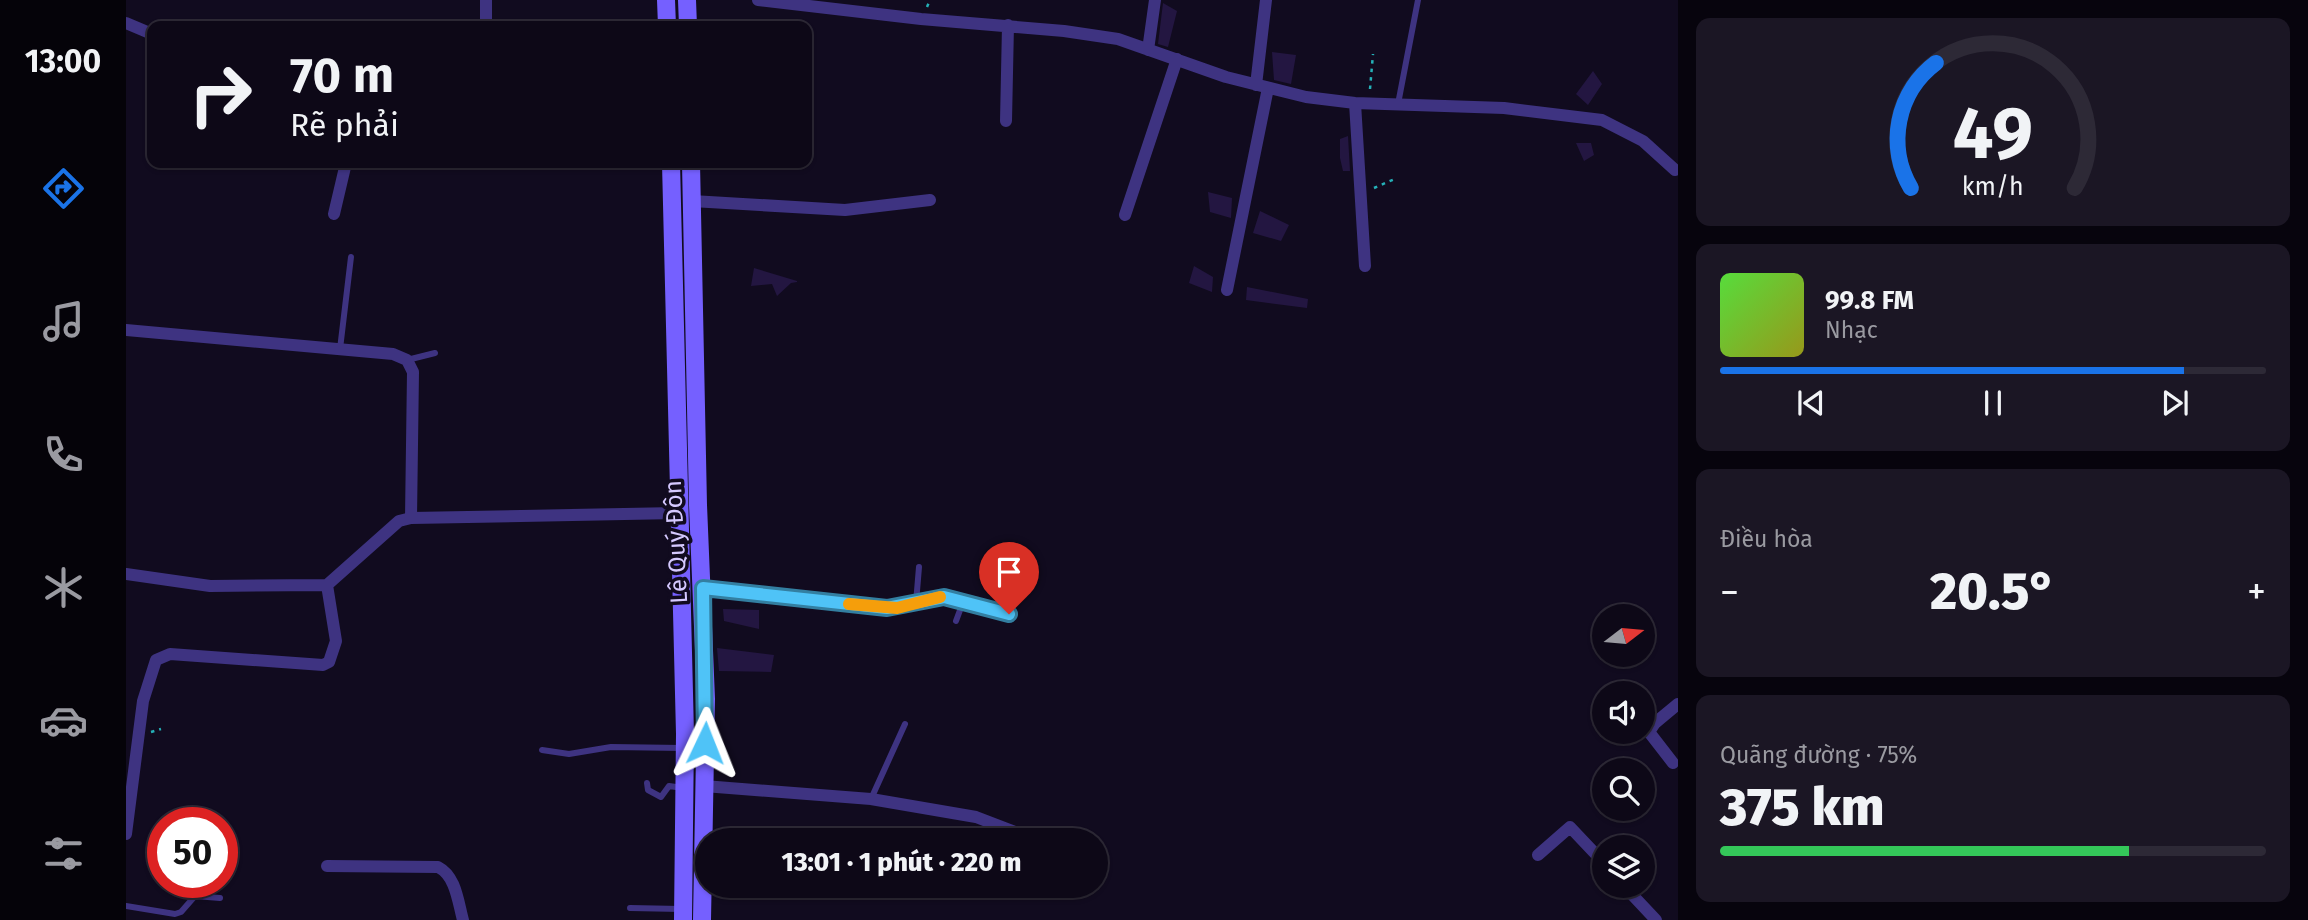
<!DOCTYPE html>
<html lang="vi">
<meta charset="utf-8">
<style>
:root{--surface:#0d0817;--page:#1b1624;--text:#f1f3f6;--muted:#9a9aa1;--line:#2d2936;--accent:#1a73e8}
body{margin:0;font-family:"Fira Sans",sans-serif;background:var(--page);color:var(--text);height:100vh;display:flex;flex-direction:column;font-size:26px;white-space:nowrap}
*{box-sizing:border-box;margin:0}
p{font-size:23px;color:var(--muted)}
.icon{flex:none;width:38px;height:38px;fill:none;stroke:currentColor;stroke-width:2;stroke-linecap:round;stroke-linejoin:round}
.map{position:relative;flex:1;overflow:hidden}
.side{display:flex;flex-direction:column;gap:18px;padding:18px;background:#07040d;width:630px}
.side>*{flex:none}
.top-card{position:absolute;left:21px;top:21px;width:665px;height:147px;border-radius:14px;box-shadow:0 2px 5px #0004,0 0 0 2px var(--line);background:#0d0817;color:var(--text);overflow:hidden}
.needle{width:46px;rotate:74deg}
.tools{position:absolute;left:1466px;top:604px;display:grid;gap:14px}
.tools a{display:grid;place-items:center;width:63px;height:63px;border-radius:50%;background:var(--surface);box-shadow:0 2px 5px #0004,0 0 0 2px var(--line);font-size:35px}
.speed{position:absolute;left:21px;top:807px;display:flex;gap:14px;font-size:35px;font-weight:700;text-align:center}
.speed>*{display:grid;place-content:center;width:91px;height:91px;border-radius:50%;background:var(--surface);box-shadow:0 2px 5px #0004,0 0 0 2px var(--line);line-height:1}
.speed .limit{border:10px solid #d22;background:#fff;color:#111}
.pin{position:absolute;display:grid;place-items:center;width:60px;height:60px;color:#fff;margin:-72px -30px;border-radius:50% 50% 50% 0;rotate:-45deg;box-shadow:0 0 7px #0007}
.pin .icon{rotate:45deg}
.me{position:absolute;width:77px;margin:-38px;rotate:2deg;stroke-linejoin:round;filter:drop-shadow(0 0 5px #0008)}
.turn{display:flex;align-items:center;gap:24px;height:147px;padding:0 28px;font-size:32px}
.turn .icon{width:91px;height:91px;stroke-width:2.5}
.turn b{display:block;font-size:49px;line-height:60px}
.big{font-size:52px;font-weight:800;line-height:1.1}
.side .tile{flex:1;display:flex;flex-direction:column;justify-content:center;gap:10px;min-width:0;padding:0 24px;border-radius:14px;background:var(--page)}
.side .dial{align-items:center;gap:0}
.dial svg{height:182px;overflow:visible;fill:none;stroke:var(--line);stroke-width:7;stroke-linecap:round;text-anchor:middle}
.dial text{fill:var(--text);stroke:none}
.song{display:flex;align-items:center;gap:21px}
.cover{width:84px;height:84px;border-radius:10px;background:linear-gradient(135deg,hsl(110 70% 55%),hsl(60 70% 35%))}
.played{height:7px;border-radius:4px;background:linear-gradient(90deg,var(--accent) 85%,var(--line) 85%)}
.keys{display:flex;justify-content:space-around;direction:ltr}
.heat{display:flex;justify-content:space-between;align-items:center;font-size:38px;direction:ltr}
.charge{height:10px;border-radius:5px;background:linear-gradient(90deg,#34c759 75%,var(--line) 0)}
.trip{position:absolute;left:569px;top:828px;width:413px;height:70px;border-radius:35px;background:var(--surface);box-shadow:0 2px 5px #0004,0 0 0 2px var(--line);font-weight:800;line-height:70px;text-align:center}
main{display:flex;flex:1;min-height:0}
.tab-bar{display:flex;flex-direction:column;width:126px;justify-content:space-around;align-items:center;background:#050309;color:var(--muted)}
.tab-bar .icon{width:49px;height:49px}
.tab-bar .on{color:var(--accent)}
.tab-bar b{font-size:32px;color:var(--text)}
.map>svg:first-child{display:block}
</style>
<main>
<nav class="tab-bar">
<b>13:00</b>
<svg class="icon on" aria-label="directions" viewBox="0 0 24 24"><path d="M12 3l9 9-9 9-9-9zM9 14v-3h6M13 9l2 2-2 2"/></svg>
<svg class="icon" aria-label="music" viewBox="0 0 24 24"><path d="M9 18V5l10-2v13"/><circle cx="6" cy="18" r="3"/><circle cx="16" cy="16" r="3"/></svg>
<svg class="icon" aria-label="phone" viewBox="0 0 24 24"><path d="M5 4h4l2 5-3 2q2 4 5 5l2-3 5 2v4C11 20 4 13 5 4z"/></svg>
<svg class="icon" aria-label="climate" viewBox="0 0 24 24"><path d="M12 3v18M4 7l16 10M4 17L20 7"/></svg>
<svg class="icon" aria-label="car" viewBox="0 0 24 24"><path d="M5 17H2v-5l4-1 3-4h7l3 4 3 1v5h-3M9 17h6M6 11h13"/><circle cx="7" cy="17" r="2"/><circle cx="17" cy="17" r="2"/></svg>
<svg class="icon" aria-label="filters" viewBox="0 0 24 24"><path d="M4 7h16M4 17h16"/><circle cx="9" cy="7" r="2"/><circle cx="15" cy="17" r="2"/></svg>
</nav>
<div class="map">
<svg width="1552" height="920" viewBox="0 0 1552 920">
<rect width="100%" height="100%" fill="#110b1f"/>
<path fill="#231641" d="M1037,3L1051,11L1042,47L1032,44Z
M1146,52L1170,55L1165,84L1148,80Z
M1467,71L1476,84L1462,105L1450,94Z
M1222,136L1224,171H1217L1214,158V139Z
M1450,143H1465L1468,155L1458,161Z
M1082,192L1106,198L1105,218L1084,212Z
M1134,211L1163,225L1155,241L1127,233Z
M1068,266L1087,277L1086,292L1063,283Z
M628,268L671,281V282L665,283L651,296L646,284L625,286Z
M1121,287L1182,299L1181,308L1120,300Z
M597,609L633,610V629L598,621Z
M591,648L648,655L645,672L593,671Z"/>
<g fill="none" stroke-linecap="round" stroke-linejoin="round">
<path stroke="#25b0b7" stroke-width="2.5" stroke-dasharray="3.5 5" stroke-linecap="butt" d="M801,7L804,0
M1244,89L1247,54
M1248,188L1271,178
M25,732L35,729"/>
<path stroke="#3e3381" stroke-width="6" d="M1272,104L1292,0
M214,349L225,257
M281,360L309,353
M790,603L793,567
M830,621L837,602
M416,750L443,754L485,747L557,748
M521,783L522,790L535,797L543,786L557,788
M745,799L779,724
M0,906L49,914L55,912L69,896L94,898
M504,908L555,909"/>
<path stroke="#3e3381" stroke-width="12" d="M632,0L795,19L938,31L992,39L1100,77L1180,97L1229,103L1378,108L1476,120L1517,141L1549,170
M0,23L26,34
M360,26V0
M1022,50L1029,0
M1130,85L1140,0
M1229,103L1239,266
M880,121L882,25
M566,201L719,210L804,200
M208,214L220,163
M999,215L1051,59
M1101,290L1142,88
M0,330L267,354L281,360L287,372L285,518
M0,574L84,586L201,585L273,521L285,518L551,513
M577,588L761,608L818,597L883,614
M1547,763L1523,732L1529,723L1552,704
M578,786L745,799L850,817L902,837
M0,834L17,701L30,660L44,654L197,665L203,662L210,641L201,585
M1412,855L1444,827L1479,864
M201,866L312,867C330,876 332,902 337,920
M1498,886L1530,920"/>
<path stroke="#7560ff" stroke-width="18" d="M540,0L541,26
M561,0L562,26
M545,163L559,734L557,920
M565,163L572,505L580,699L576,920"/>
</g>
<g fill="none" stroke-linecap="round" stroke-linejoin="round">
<defs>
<path id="route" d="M579,743L577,588L761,608L818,597L883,614"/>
</defs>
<use href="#route" stroke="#337fa1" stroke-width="18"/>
<use href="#route" stroke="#4fc3f7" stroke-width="12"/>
<path stroke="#f59e0b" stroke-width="12" d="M723,604L771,608L814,597"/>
</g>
<g text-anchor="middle" stroke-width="7" stroke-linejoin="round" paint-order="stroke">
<g font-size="24" fill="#d5c9ff" stroke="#110b1f">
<text transform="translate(550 542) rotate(-93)" y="8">Lê Quý Đôn</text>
</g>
</g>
</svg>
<div class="tools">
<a><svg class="needle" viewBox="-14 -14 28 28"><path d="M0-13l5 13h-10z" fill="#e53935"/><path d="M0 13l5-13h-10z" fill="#9a9aa1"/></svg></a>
<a><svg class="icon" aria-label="sound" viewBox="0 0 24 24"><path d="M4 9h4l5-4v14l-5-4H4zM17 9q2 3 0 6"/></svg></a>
<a><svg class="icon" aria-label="search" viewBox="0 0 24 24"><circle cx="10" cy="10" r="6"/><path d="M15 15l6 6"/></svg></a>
<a><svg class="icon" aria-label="layers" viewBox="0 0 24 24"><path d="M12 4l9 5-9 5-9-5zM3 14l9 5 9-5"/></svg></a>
</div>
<div class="speed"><div class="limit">50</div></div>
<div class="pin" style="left:883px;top:614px;background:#d93025"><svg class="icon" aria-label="arrive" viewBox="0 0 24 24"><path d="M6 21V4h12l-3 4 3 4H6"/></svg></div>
<svg class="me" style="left:579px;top:743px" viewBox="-20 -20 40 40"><path d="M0-17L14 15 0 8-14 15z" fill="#4fc3f7" stroke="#fff" stroke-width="4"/></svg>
<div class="trip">13:01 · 1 phút · 220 m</div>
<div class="top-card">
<div class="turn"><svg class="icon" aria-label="right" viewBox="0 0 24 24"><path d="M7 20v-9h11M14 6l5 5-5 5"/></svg><div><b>70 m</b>Rẽ phải</div></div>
</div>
</div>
<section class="side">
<div class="tile dial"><svg viewBox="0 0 100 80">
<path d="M14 69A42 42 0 1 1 86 69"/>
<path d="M14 69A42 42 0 0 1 25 14" stroke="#1a73e8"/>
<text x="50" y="56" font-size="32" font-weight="700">49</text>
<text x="50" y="72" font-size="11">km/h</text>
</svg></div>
<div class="tile">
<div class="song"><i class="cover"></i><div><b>99.8 FM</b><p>Nhạc</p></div></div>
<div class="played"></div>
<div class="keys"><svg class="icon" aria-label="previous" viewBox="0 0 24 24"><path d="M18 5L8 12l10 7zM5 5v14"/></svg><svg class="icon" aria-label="pause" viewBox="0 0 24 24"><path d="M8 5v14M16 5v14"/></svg><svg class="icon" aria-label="next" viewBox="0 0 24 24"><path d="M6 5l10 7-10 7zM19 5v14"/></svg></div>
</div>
<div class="tile"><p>Điều hòa</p>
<div class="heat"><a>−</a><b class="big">20.5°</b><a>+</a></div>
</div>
<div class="tile"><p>Quãng đường · 75%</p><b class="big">375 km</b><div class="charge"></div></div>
</section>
</main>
